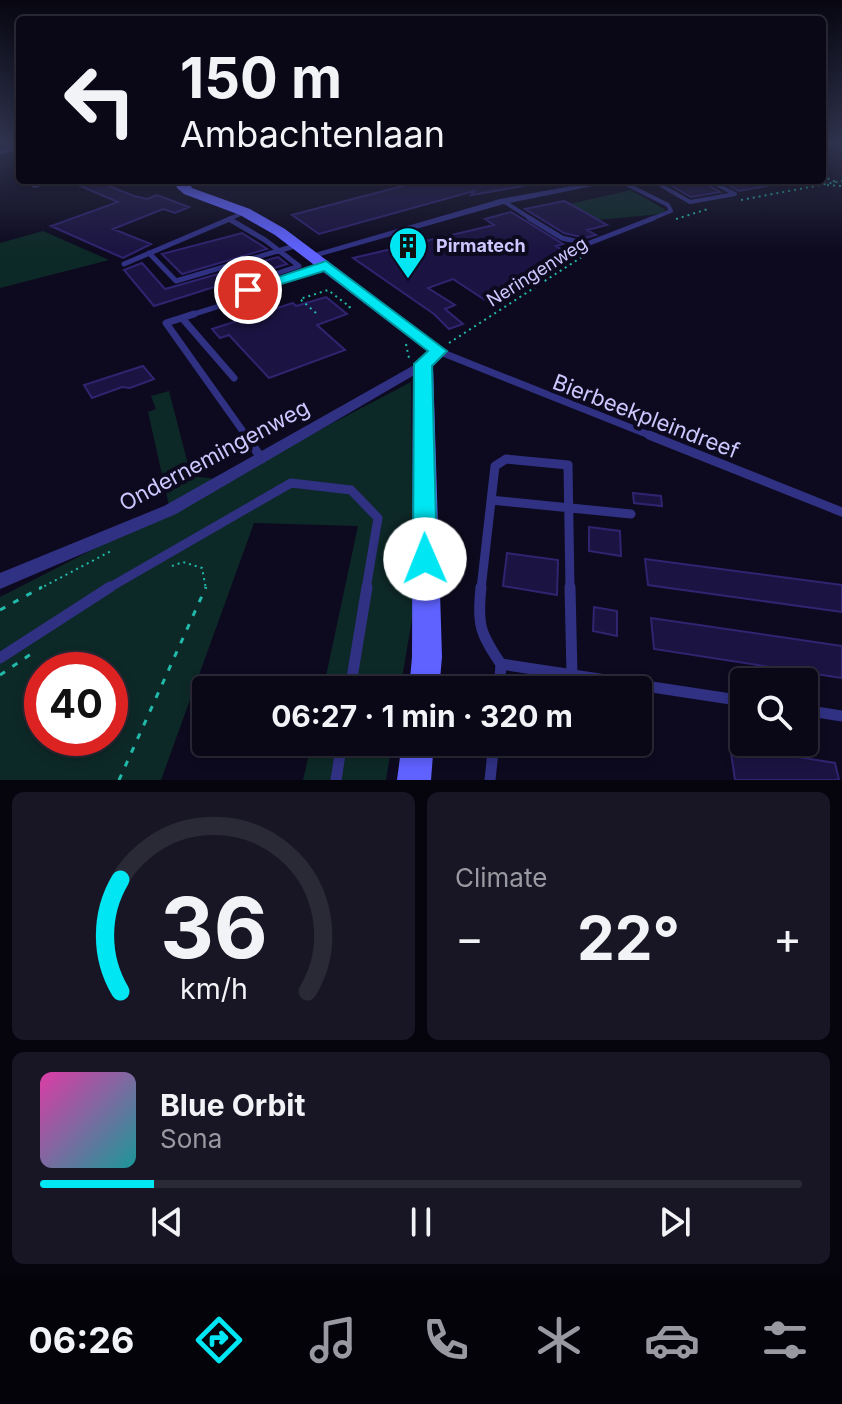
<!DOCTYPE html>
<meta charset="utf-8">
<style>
:root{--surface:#0a0817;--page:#181624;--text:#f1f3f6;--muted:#999aa1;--line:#2a2936;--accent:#00e6f3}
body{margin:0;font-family:Inter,sans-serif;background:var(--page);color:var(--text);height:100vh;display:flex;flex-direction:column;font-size:30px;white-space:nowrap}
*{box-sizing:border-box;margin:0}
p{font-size:26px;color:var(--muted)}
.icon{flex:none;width:44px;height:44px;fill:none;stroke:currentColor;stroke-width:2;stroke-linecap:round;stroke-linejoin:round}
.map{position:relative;height:780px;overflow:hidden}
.details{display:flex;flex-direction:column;gap:12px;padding:12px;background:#06040d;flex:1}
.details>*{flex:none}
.banner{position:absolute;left:16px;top:16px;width:810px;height:168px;border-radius:8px;box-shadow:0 4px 12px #0003,0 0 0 2px var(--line);background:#0a0817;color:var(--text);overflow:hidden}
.tools{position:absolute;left:730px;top:668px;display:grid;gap:16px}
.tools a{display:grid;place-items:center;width:88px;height:88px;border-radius:8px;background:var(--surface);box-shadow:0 4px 12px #0003,0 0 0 2px var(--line);font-size:40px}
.speed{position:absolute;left:24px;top:652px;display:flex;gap:16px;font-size:40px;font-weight:700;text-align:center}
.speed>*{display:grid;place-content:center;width:104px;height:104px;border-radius:50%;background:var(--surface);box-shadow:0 4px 12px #0003,0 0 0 2px var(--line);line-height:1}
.speed .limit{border:12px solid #d22;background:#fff;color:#111}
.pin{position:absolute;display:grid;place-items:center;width:68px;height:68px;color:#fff;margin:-34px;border:4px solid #fff;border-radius:50%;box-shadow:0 2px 8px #0007}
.me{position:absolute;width:88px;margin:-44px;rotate:359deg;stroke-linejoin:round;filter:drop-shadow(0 0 6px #0008)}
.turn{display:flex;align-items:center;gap:28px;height:168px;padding:0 32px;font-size:36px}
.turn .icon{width:104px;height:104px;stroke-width:2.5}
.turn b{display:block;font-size:56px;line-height:68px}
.big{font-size:60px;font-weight:700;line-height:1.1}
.details .card{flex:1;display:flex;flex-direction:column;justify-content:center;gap:12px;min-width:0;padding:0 28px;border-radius:12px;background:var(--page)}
.details .dial{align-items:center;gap:0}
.dial svg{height:208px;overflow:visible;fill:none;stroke:var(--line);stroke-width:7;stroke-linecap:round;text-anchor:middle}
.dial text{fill:var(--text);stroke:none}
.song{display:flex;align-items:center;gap:24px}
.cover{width:96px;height:96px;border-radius:12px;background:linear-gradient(135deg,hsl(320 70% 55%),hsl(180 70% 35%))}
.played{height:8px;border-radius:4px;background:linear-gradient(90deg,var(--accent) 15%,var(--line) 15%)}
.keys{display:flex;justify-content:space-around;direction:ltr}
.heat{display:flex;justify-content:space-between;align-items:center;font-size:44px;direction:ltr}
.details .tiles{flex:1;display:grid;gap:12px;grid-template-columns:1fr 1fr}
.card:last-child{grid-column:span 2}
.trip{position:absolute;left:192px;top:676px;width:460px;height:80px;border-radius:8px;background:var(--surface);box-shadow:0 4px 12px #0003,0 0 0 2px var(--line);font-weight:700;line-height:80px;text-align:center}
.tabs{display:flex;height:128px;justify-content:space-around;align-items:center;background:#040309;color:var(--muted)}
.tabs .icon{width:56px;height:56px}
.tabs .selected{color:var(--accent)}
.tabs b{font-size:36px;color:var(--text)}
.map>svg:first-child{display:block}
</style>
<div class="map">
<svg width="842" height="780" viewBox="0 0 842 780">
<rect width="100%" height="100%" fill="#0d0a1f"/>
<path fill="#0d2927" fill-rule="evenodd" d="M631,190L666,210L660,214L598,220L570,204Z
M43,231L109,260L0,288V243Z
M411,382L413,613L400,690H323L358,526L254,523L161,780H0V597L170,510L148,412L156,409L151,396L169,391L191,476L224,480ZM42,670H110V738H42Z
M312,742H392L386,780H303Z"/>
<path fill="#1b1442" stroke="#2f2470" stroke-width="2" d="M66,180H94L134,196L147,199L157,195L189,207L175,213L163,209L113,229L151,244L123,258L51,226L118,202Z
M414,180L429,185L460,180H524V186L471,195L474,191L319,234L292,215L414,183Z
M700,180L720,192L691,197L670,185Z
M719,180H767V186L739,191Z
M564,201L570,204L607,225L587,230L596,235L585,238L564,233L525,209Z
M511,212L563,244L556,246L566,252L485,300L453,279L428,288L455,305L445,309L463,324L449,329L434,314L353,258L494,225L485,219Z
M242,233L267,249L182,274L162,254Z
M278,257L287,264L154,306L124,270L142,263L165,289Z
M326,297L347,314L317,325L345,350L269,378L229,335L220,338L212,329L293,303L296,306Z
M143,366L154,379L130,388L122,387L92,398L84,385Z
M633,493L661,496L662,506L634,503Z
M589,527L620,531L621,556L589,551Z
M507,553L558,560L557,595L503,586Z
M645,559L842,585V612L648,585Z
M594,607L617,611V636L593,631Z
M651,618L842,646V678L654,649Z
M730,746L835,763L839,780H735Z"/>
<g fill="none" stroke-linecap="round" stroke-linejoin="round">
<path stroke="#21baaa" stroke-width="2" stroke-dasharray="2 4" stroke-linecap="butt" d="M822,176L836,182
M827,185L842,186
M741,200L842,181
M676,219L708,209
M316,313L300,299L328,290L350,307L347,308
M449,343L588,253
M406,344L409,358
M172,566L183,562L202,568L206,589
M39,589L113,550"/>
<path stroke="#21baaa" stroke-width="3" stroke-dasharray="6 9" stroke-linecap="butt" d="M0,610L42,587
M0,675L31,654
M119,780L206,587"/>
<path stroke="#303183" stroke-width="4" d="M618,180L668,205L671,211L649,220
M652,180L690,202L735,194L708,180
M34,186L54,180
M503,201L533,220
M227,220L245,212"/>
<path stroke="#303183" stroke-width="5" d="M529,218L562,238L587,244L654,218
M229,219L265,240L299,266L269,276
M149,253L176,281L298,245
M124,264L232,218
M188,316L254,295L248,290L324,266"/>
<path stroke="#303183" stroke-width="7" d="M194,314L166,323L247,437
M182,318L234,378
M438,351L654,437"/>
<path stroke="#303183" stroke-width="9" d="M245,435L262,459
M649,435L842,512
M491,500L631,514
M107,589L291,483L351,490L378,518L366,589
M481,589L495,466L506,459L568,465L570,589"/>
<path stroke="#303183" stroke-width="11" d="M481,587C477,624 480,634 501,664
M570,587L572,675
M0,658L110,587
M350,690L367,587
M499,690L501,664L744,701
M804,710L842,716
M336,780L342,742
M490,780L494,742"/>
<path fill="#303183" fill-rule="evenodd" d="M20,145V149L0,155V150Z
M605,180H623L504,204L317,257L313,258L308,255L500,199Z
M423,360L430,364L428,367L176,514L0,589V573L164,506Z"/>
<path fill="#5f62ff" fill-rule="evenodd" d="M175,180H187L192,188L250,209L285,229L447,351L433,366L442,657L439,690H409L412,657L413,364L427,351L275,235L240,215L184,194L177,188Z
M402,742H434L431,780H397Z"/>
</g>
<linearGradient id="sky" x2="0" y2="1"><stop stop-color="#070611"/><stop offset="0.57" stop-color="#2f334d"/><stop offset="1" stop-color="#2f334d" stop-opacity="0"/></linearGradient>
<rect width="842" height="251" fill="url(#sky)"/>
<path fill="#00e6f3" stroke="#00969e" stroke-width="2" d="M326,261L447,351L432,366L437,559L434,565L425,568L417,565L413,559L414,364L428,351L324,271L248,294L240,290Z"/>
<defs>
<symbol id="building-pin" viewBox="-11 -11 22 30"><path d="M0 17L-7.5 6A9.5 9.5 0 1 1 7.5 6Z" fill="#00e6f3" stroke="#0d0a1f"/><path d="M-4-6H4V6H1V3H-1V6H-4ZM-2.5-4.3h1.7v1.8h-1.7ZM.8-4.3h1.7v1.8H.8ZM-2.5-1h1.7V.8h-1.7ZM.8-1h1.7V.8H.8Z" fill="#111"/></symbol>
</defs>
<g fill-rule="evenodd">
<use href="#building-pin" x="386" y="224" width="44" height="60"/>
</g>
<g text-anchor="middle" stroke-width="8" stroke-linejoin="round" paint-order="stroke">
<g font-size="18" font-weight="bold" fill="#ccc8ff" stroke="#0d0a1f" text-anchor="start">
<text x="436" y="252">Pirmatech</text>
</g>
<g font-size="18" fill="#ccc8ff" stroke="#0d0a1f">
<text transform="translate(537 272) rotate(-32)" y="6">Neringenweg</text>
</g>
<g font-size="22" fill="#ccc8ff" stroke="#0d0a1f">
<text transform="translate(646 416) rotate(21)" y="8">Bierbeekpleindreef</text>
<text transform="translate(214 455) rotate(-28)" y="8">Ondernemingenweg</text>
</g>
</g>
</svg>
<div class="tools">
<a><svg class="icon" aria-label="search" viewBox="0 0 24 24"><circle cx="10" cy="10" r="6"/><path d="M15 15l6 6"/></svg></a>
</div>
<div class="speed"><div class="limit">40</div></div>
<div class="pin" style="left:248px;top:290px;background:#d93025"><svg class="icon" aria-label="arrive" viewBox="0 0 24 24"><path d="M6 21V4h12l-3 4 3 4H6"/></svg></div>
<svg class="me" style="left:425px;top:559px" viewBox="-20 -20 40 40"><circle r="19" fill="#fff"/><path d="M0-13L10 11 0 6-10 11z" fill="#00e6f3"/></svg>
<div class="trip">06:27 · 1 min · 320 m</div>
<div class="banner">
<div class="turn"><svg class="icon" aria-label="left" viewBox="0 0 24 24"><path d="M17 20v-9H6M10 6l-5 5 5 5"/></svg><div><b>150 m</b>Ambachtenlaan</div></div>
</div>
</div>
<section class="details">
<div class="tiles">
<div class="card dial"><svg viewBox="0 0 100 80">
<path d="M14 69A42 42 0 1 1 86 69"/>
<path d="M14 69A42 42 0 0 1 14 26" stroke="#00e6f3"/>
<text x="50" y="56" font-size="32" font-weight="700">36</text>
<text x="50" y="72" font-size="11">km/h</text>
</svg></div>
<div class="card"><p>Climate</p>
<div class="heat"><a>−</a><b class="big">22°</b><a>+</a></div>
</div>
<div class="card">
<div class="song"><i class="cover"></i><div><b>Blue Orbit</b><p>Sona</p></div></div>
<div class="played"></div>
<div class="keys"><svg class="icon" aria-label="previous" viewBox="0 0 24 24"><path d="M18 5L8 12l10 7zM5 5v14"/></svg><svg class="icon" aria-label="pause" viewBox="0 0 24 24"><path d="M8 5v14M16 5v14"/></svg><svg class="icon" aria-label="next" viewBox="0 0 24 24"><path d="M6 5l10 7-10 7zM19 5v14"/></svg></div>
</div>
</div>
</section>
<nav class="tabs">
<b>06:26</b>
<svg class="icon selected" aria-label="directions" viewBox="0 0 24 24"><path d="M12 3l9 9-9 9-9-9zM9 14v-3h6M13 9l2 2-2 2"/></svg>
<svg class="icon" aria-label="music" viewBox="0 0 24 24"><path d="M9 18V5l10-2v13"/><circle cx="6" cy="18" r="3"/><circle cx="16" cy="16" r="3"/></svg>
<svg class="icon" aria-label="phone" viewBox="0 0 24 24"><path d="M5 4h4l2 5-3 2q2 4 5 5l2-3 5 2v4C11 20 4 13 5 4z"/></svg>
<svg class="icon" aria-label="climate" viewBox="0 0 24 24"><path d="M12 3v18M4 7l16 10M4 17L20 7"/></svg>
<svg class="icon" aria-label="car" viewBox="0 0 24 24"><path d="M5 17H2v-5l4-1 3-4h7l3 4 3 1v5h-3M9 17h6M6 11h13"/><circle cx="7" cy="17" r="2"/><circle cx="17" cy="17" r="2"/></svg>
<svg class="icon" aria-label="filters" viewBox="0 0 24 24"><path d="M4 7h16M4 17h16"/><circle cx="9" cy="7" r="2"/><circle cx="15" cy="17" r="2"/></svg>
</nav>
